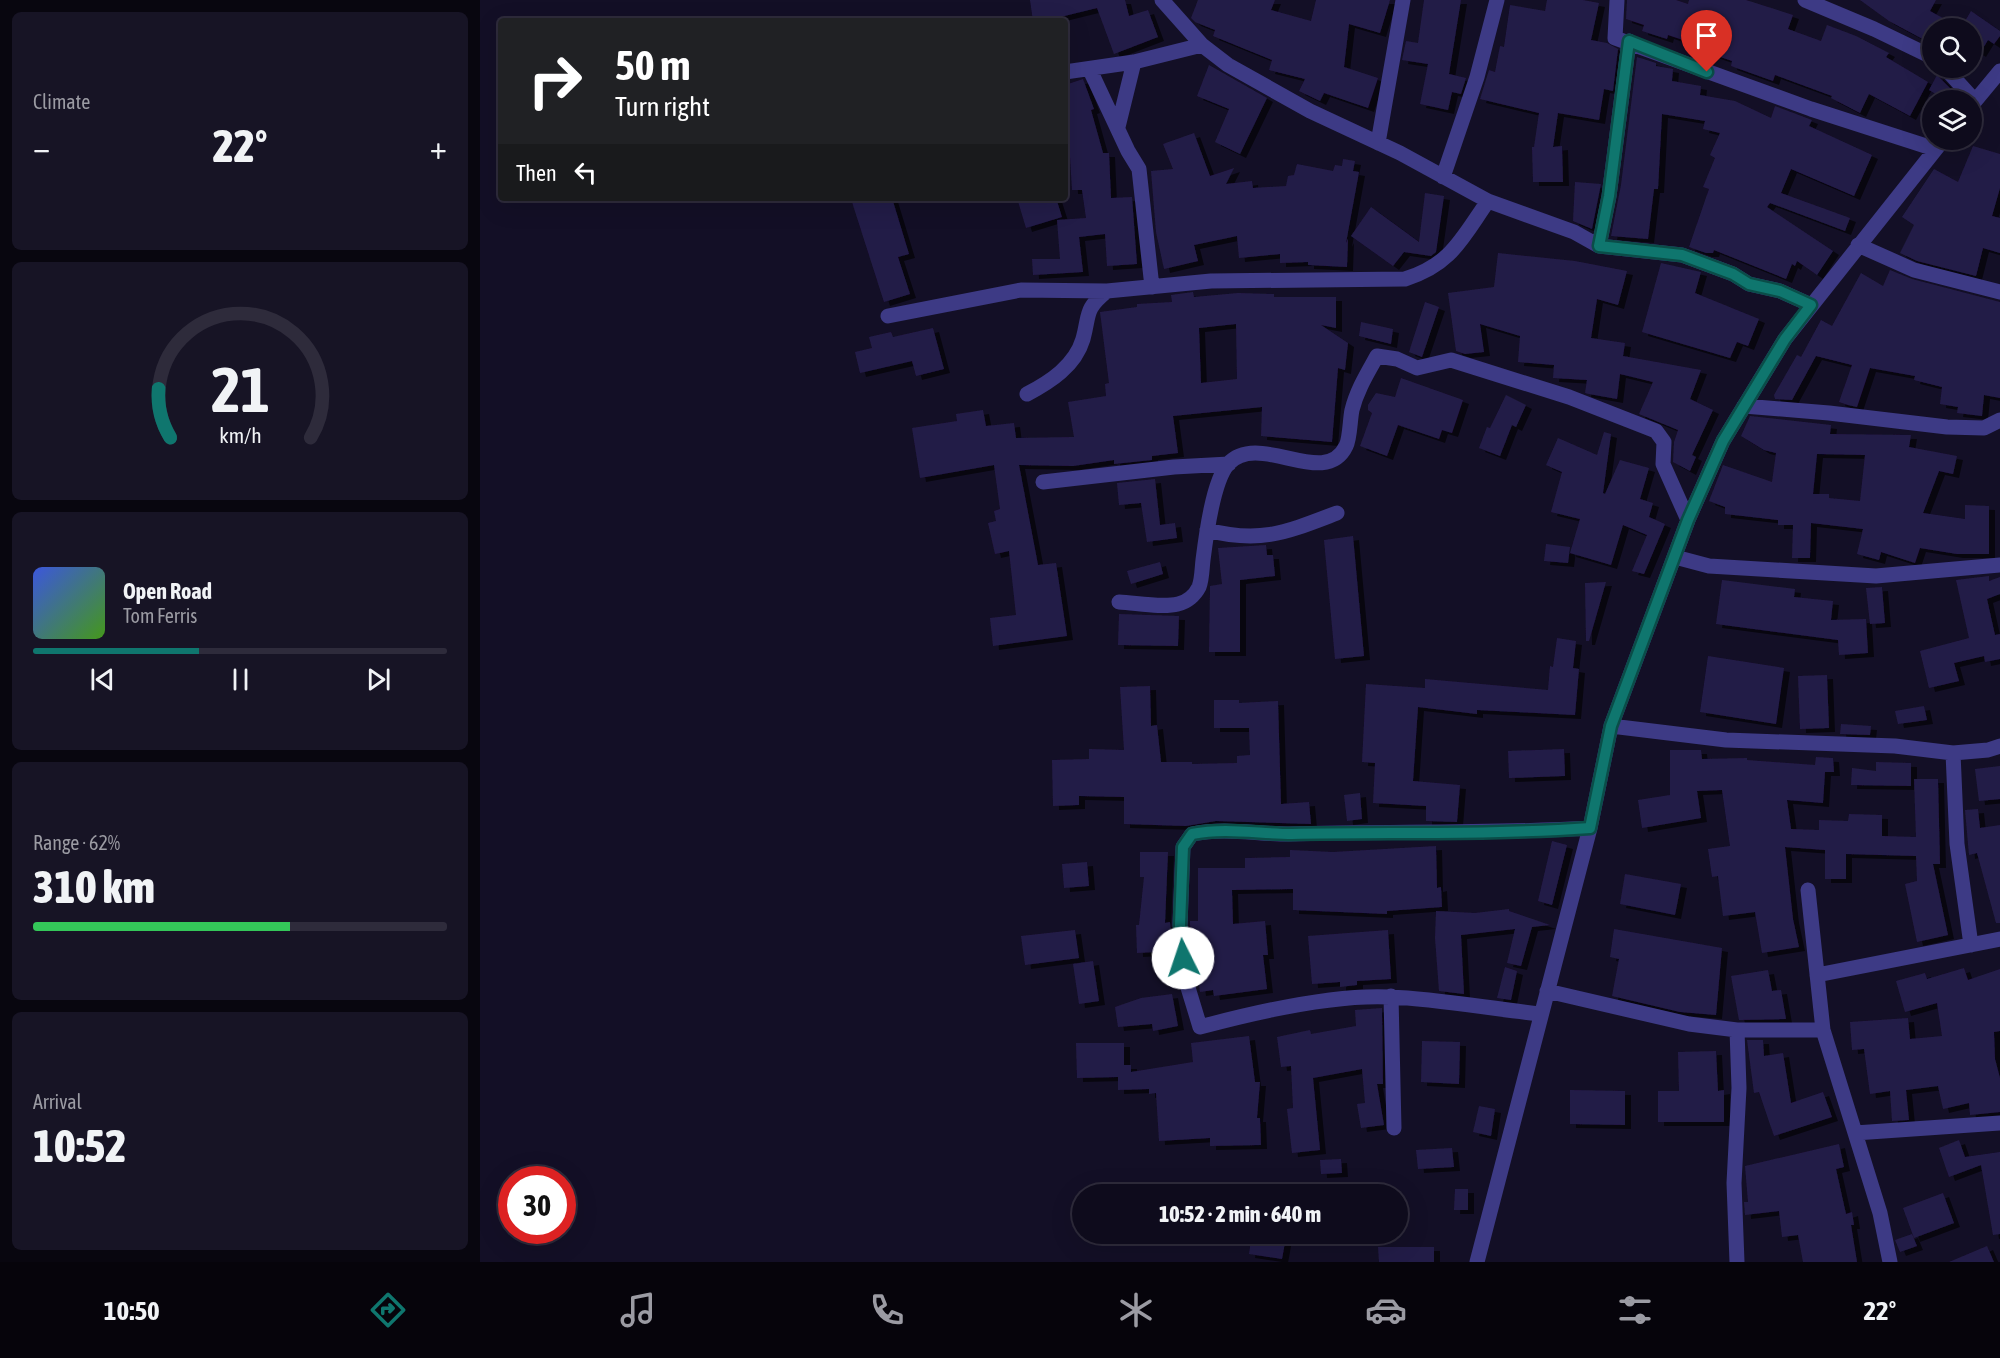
<!DOCTYPE html>
<meta charset="utf-8">
<style>
:root{--surface:#0e0b1c;--page:#171425;--text:#f1f3f6;--muted:#9b9ba3;--line:#2e2b3b;--accent:#0f766e}
body{margin:0;font-family:"Asap Condensed",sans-serif;background:var(--page);color:var(--text);height:100vh;display:flex;flex-direction:column;font-size:22px;white-space:nowrap}
*{box-sizing:border-box;margin:0}
p{font-size:20px;color:var(--muted)}
.icon{flex:none;width:33px;height:33px;fill:none;stroke:currentColor;stroke-width:2;stroke-linecap:round;stroke-linejoin:round}
.map{position:relative;flex:1;overflow:hidden}
.panel{display:flex;flex-direction:column;gap:12px;padding:12px;background:#08060f;width:480px}
.panel>*{flex:none}
.banner{position:absolute;left:18px;top:18px;width:570px;height:183px;border-radius:6px;box-shadow:0 6px 24px #0002,0 0 0 2px var(--line);background:#202124;color:#fff;overflow:hidden}
.fabs{position:absolute;left:1442px;top:18px;display:grid;gap:12px}
.fabs a{display:grid;place-items:center;width:60px;height:60px;border-radius:50%;background:var(--surface);box-shadow:0 6px 24px #0002,0 0 0 2px var(--line);font-size:30px}
.speed{position:absolute;left:18px;top:1166px;display:flex;gap:12px;font-size:30px;font-weight:700;text-align:center}
.speed>*{display:grid;place-content:center;width:78px;height:78px;border-radius:50%;background:var(--surface);box-shadow:0 6px 24px #0002,0 0 0 2px var(--line);line-height:1}
.speed .limit{border:9px solid #d22;background:#fff;color:#111}
.pin{position:absolute;display:grid;place-items:center;width:51px;height:51px;color:#fff;margin:-62px -26px;border-radius:50% 50% 50% 0;rotate:-45deg;box-shadow:0 0 6px #0007}
.pin .icon{rotate:45deg}
.me{position:absolute;width:66px;margin:-33px;rotate:356deg;stroke-linejoin:round;filter:drop-shadow(0 0 4px #0008)}
.turn{display:flex;align-items:center;gap:21px;height:126px;padding:0 18px;font-size:27px}
.turn .icon{width:78px;height:78px;stroke-width:2.5}
.turn b{display:block;font-size:42px;line-height:51px}
.then{display:flex;align-items:center;height:57px;padding:0 18px;background:#0003;gap:12px;font-size:22px}
.big{font-size:45px;font-weight:800;line-height:1.1}
.panel .tile{flex:1;display:flex;flex-direction:column;justify-content:center;gap:9px;min-width:0;padding:0 21px;border-radius:9px;background:var(--page)}
.panel .dial{align-items:center;gap:0}
.dial svg{height:156px;overflow:visible;fill:none;stroke:var(--line);stroke-width:7;stroke-linecap:round;text-anchor:middle}
.dial text{fill:var(--text);stroke:none}
.song{display:flex;align-items:center;gap:18px}
.cover{width:72px;height:72px;border-radius:9px;background:linear-gradient(135deg,hsl(230 70% 55%),hsl(100 70% 35%))}
.played{height:6px;border-radius:3px;background:linear-gradient(90deg,var(--accent) 40%,var(--line) 40%)}
.keys{display:flex;justify-content:space-around;direction:ltr}
.heat{display:flex;justify-content:space-between;align-items:center;font-size:33px;direction:ltr}
.charge{height:9px;border-radius:4px;background:linear-gradient(90deg,#34c759 62%,var(--line) 0)}
.trip{position:absolute;left:592px;top:1184px;width:336px;height:60px;border-radius:30px;background:var(--surface);box-shadow:0 6px 24px #0002,0 0 0 2px var(--line);font-weight:800;line-height:60px;text-align:center}
.tabs{display:flex;height:96px;justify-content:space-around;align-items:center;background:#06040b;color:var(--muted)}
.tabs .icon{width:42px;height:42px}
.tabs .selected{color:var(--accent)}
.tabs b{font-size:27px;color:var(--text)}
main{display:flex;flex:1;min-height:0}
.map>svg:first-child{display:block}
</style>
<main>
<section class="panel">
<div class="tile"><p>Climate</p>
<div class="heat"><a>−</a><b class="big">22°</b><a>+</a></div>
</div>
<div class="tile dial"><svg viewBox="0 0 100 80">
<path d="M14 69A42 42 0 1 1 86 69"/>
<path d="M14 69A42 42 0 0 1 8 44" stroke="#0f766e"/>
<text x="50" y="56" font-size="32" font-weight="700">21</text>
<text x="50" y="72" font-size="11">km/h</text>
</svg></div>
<div class="tile">
<div class="song"><i class="cover"></i><div><b>Open Road</b><p>Tom Ferris</p></div></div>
<div class="played"></div>
<div class="keys"><svg class="icon" aria-label="previous" viewBox="0 0 24 24"><path d="M18 5L8 12l10 7zM5 5v14"/></svg><svg class="icon" aria-label="pause" viewBox="0 0 24 24"><path d="M8 5v14M16 5v14"/></svg><svg class="icon" aria-label="next" viewBox="0 0 24 24"><path d="M6 5l10 7-10 7zM19 5v14"/></svg></div>
</div>
<div class="tile"><p>Range · 62%</p><b class="big">310 km</b><div class="charge"></div></div>
<div class="tile"><p>Arrival</p><b class="big">10:52</b></div>
</section>
<div class="map">
<svg width="1520" height="1262" viewBox="0 0 1520 1262">
<defs>
<filter id="shadow"><feDropShadow dx="6" dy="4" stdDeviation="0" flood-color="#0009"/></filter>
</defs>
<rect width="100%" height="100%" fill="#130f26"/>
<path fill="#241b47" fill-rule="evenodd" filter="url(#shadow)" d="M550,0H645L649,16L668,10L678,37L634,54L617,8L564,21H553Z
M718,0H795L791,10L831,21L836,0H910L900,33L869,24L864,67L898,78L888,108L844,93L840,101L819,91L825,79L789,70L792,60L733,36L735,30L715,22L711,18Z
M944,0H981L969,74L986,78L981,94L972,92L968,110L940,104L948,64L922,60L926,41L938,43Z
M1067,0H1103L1119,3L1111,40L1127,43L1138,49L1133,91L1124,89L1119,120L1078,113L1073,147L1082,146L1083,182H1053L1052,147H1054L1059,113L1000,99L1009,70L1015,72L1020,46L1024,47L1030,5L1065,11Z
M1147,0H1196L1208,4L1209,0H1266L1313,15L1308,29L1341,41L1347,25L1376,36L1409,53L1406,57L1448,82L1430,116L1389,94L1380,113L1351,98L1352,96L1295,75L1293,81L1251,66L1252,61L1229,53L1230,49L1188,35L1187,39L1162,31L1164,25L1146,19Z
M1380,0H1456L1450,11L1481,28L1491,11L1520,31V36L1514,44L1508,40L1500,53L1491,47V28H1452V44L1409,21Z
M1157,57L1176,63V66L1193,69L1192,81L1221,86L1220,95L1255,101L1291,118L1295,106L1332,120L1329,126L1392,155L1374,196L1311,169L1301,193L1370,218L1365,231L1290,203L1287,207L1353,251L1337,275L1317,261L1315,266L1312,264L1306,279L1234,250L1233,253H1226L1209,247L1229,189L1223,187L1235,158L1230,155L1240,133L1223,129L1225,121L1182,114L1178,189H1174L1168,239L1131,236L1141,185Z
M729,65L787,98L760,154L735,142L749,109L717,96Z
M1457,75L1472,90L1466,100L1449,90Z
M603,79L614,109L611,110L623,153H629L631,198L652,197L657,264L627,266L625,234L599,237L603,272L553,275L552,259H580L577,220L606,218L602,190H592L589,140L585,141V85Z
M714,133L730,176L754,168L746,184L772,181L773,188L806,186L808,176L814,175L817,164L853,171L855,165L862,166L863,159L875,161L873,171L879,172L866,243L868,239L867,267L828,265V262L800,263V254L759,258L757,236L714,245L718,261L684,269L676,232L671,171L693,169L683,144Z
M1493,146L1520,154V188L1512,216L1520,218V253L1503,248L1496,276L1437,261L1420,253L1434,225L1422,217L1454,169L1478,182Z
M1095,182L1121,184L1112,229L1093,221Z
M945,193L964,196L956,252L951,256L924,252L913,266L871,236L891,207L939,242Z
M384,198H412L429,254L418,257L430,294L404,302L372,202Z
M537,198H576L582,217L546,228Z
M1018,253L1095,261L1147,271L1138,305L1117,299L1111,338L1145,343L1143,356L1221,370L1210,399L1233,410L1212,455L1216,457L1210,471L1193,462L1194,442L1198,430L1159,414L1173,382L1140,374L1137,399L1109,394L1105,393L1107,380L1073,378L1074,365L1038,362L1040,336L1000,324L1004,352L985,354L976,351L968,293L1014,287Z
M1181,263L1221,272L1215,293L1279,319L1268,346L1257,342L1250,358L1162,332Z
M1410,270L1432,279L1520,302V398L1504,395L1502,416L1477,413L1478,407L1460,404L1462,387L1434,380L1435,376L1390,368L1377,407L1368,405L1359,402L1372,365L1336,356L1312,400L1295,399L1294,395L1317,355L1321,357L1341,320L1352,326L1381,273L1403,286Z
M713,292L714,297L758,293L794,294V297H856V328L841,325L868,343L865,370L858,368L852,442L781,436L782,407L693,416L698,453L672,456V460L634,464V460L593,466L539,465L558,565L576,563L587,636L513,646L510,618L536,615L529,551L515,554L508,523L516,521L514,511L520,509L514,465L440,478L432,428L477,421L476,414L503,410L506,426L534,423L536,438L594,437L588,402L626,396L625,384L629,383L620,312L657,307V304L692,302L691,295ZM756,324L757,379L721,383L719,328Z
M945,302L959,307L942,357L929,352Z
M881,322L913,329L911,344L879,336Z
M453,328L464,369L436,376L432,361L380,373L375,352L392,348L389,337L411,332L413,337Z
M921,378L983,400L972,433L962,430L959,439L918,425L907,456L880,446L892,413L888,410V405L896,393L915,397Z
M1026,395L1046,405L1036,427L1032,425L1020,456L999,448L1007,427L1010,428Z
M1270,416L1351,425L1350,434L1431,435L1429,447L1477,456L1473,474L1459,471L1443,513L1485,519V505L1509,506V554H1477L1440,548L1435,563L1401,552L1399,560L1377,554L1383,529L1331,523L1330,558H1312L1313,525H1298V520L1245,514V507L1229,501L1243,465L1292,482L1296,453L1284,450L1261,436ZM1337,454L1385,455L1380,501L1349,498V494H1333Z
M1124,432L1131,434L1123,493L1125,494L1140,460L1169,468L1160,499L1173,503L1169,517L1185,524L1164,574L1152,571L1167,535L1143,525L1131,565L1090,553L1100,519L1071,512L1082,472L1066,465L1078,438L1117,455Z
M675,479L680,525L695,523L697,538L667,542L661,503L639,505L637,483Z
M873,536L884,656L855,659L844,540Z
M1066,544L1090,547L1088,563L1064,561Z
M786,545L787,555H793L795,576L760,580V652H729L730,586L742,584L738,548Z
M680,562L683,574L651,584L647,571Z
M1509,576V581L1520,577V594L1507,599L1515,635L1520,634V659L1505,662L1504,656L1474,663L1479,681L1449,688L1440,651L1489,638L1476,580Z
M1242,580L1315,589L1314,597L1353,601L1351,620L1386,619L1388,653L1359,655L1358,640L1236,624Z
M1126,582L1109,641H1106L1105,583Z
M1402,587L1405,623L1390,624L1386,588Z
M639,614L699,616L698,646L638,645Z
M1077,638L1096,641L1093,668L1099,669L1095,715L997,710V714L938,707L933,781L980,785L977,822L946,821V806L893,803L895,763L882,762L886,684L945,688V679L1068,690L1070,666L1073,667Z
M1228,656L1304,668L1296,724L1220,712Z
M1347,675L1349,728L1320,729L1318,676Z
M670,686L671,726L677,725L681,762H712V764L757,763V756L770,755L769,728H734V700H759V703L798,701L801,804L829,802L831,824L736,821L706,826L644,824V797L599,796V805L573,806L572,760L609,759V749L644,750L640,687Z
M1444,706L1447,720L1418,724L1415,711Z
M1361,724L1391,726L1390,735L1360,734Z
M1084,749L1085,776L1029,778L1028,751Z
M1190,750H1221L1222,759L1267,758V760L1335,765L1336,757L1353,758L1354,772H1345L1343,803L1307,800L1311,829L1339,830V820L1368,821L1369,814L1402,815V836L1436,837L1434,779H1458L1460,864H1453L1468,935L1437,942L1425,884L1437,881L1436,856L1366,854V879H1345V850L1305,847L1313,919L1319,947L1282,953L1275,912L1243,916L1238,876L1232,877L1228,849L1250,846L1242,790L1217,791L1221,818L1162,828L1158,800L1190,795Z
M1396,762L1431,763V786L1371,785L1372,768L1396,771Z
M1520,766V799L1499,801L1495,769Z
M880,793L882,819L867,821L864,795Z
M1498,809L1500,828L1520,825V923H1516L1497,853L1489,855L1485,810Z
M1072,841L1087,845L1072,905L1058,901Z
M956,846L957,888L961,887L962,907L907,911V914L813,910V889L752,890L753,924L785,921L788,955H783L787,989L734,996L733,990L720,992L710,925V921H718V868H765V858L810,857V850L853,852Z
M660,852H688L685,923L690,922L693,951L657,953L656,925H659L664,877H660Z
M607,862L609,886L584,888L582,864Z
M1145,874L1201,884L1195,915L1140,904Z
M1029,909V911L1070,925L1052,927L1041,966L1027,963L1035,929L981,935L984,994L959,991L955,938L956,911L995,913Z
M1134,929L1242,948L1236,1015L1200,1012L1132,996L1139,959L1130,957Z
M595,930L599,958L545,965L541,936Z
M908,930L911,979L877,981V985L860,987V982L832,984L828,936Z
M613,961L619,1001L599,1004L593,964Z
M1025,967L1037,971L1031,1000L1017,998Z
M1484,968L1488,980L1520,969V1031L1514,1032L1515,1059L1520,1078V1112L1490,1115L1489,1103L1463,1109L1458,1086L1426,1090L1429,1120L1412,1121L1410,1091L1390,1094L1384,1049L1372,1050L1370,1022L1428,1018L1430,1039L1462,1036L1457,1003L1425,1012L1416,981L1445,973L1447,979Z
M1288,970L1292,991L1301,990L1306,1019L1259,1020L1251,976Z
M692,994L698,1026L673,1031L672,1024L638,1027L635,1007L661,998Z
M902,1008L903,1084H897L904,1125L881,1128L877,1104L885,1103L882,1069L833,1078L840,1150L812,1153L807,1109L813,1108L811,1066L801,1067L797,1037L830,1030L831,1034L876,1026L875,1010Z
M769,1036L775,1082H780L777,1118H780L781,1145L730,1146V1138L679,1141L676,1093L669,1094V1089L638,1090V1077L597,1078L596,1043H644V1065H651V1072L713,1062L711,1043Z
M1267,1040H1283L1284,1056L1303,1053L1311,1103L1343,1092L1352,1117L1294,1136L1279,1092L1274,1093Z
M942,1041L980,1042L979,1084L941,1082Z
M1236,1051L1238,1091L1244,1090V1122H1178V1091H1199L1198,1052Z
M1090,1090L1145,1091V1125L1090,1124Z
M999,1106L1015,1109L1011,1136L993,1132Z
M1479,1140L1485,1157L1520,1152V1234L1513,1235L1501,1165L1469,1177L1459,1148Z
M1359,1144L1364,1167L1356,1169L1366,1214L1372,1212L1374,1225H1371L1377,1262H1323L1318,1235L1302,1237L1299,1211L1265,1215L1264,1202H1268L1265,1166Z
M972,1148L974,1167L938,1169L936,1150Z
M861,1159L862,1173L841,1174L840,1160Z
M975,1189H988V1210H974Z
M1463,1193L1474,1223L1434,1238L1423,1208Z
M772,1233L806,1237L802,1259L769,1254Z
M1432,1234L1437,1246L1420,1252L1415,1240Z
M1507,1246L1514,1262H1469Z
M898,1247H954V1262H899Z"/>
<g fill="none" stroke-linecap="round" stroke-linejoin="round">
<path stroke="#3d3a85" stroke-width="15" d="M682,0L722,45L748,65L830,111L920,153L1008,201L1094,232L1119,246L1202,255L1253,274L1269,284L1300,291L1331,305
M1137,0L1135,38L1331,109L1455,149
M1325,0L1394,29L1452,57
M1465,68L1495,101
M610,70L648,151L659,169L672,287
M585,72L654,62L722,45
M1491,106L1520,71
M638,127L654,62
M898,143L923,0
M963,177L997,77L1017,0
M1378,245L1434,270L1520,292
M1119,246L1129,196L1149,41
M408,316L541,290L627,291L731,281L925,279C971,265 982,238 1008,201
M547,394C570,382 595,366 603,339C610,313 604,310 627,291
M1264,406L1349,413L1467,427L1504,428L1520,420
M563,482L694,467L749,464
M727,530C781,544 807,532 857,513
M1195,557L1229,566L1396,576L1520,565
M639,602C657,603 682,608 698,604C707,602 715,595 719,587C722,580 722,568 723,560C726,536 733,481 748,464C779,430 845,490 866,446C870,439 870,419 872,410C877,390 887,374 897,356L917,359L937,368L971,360L1089,397L1176,431L1184,442L1183,464L1208,520
M1131,726L1246,740L1415,746L1473,753L1508,750L1520,746
M1473,753L1477,844L1491,945
M1328,890L1343,1030L1400,1213L1410,1262
M1337,975L1520,939
M1067,991L1209,1024L1257,1030H1343
M911,996L914,1128
M1061,1014C1011,1009 960,999 910,997C852,994 776,1012 720,1027L706,981L700,925L703,847L712,834C745,827 775,834 808,834C909,831 1009,834 1110,828
M1375,1133L1520,1123
M997,1262L1110,828L1131,726L1208,520L1243,441L1305,339L1463,140
M1257,1262L1254,1183L1259,1088L1257,1030"/>
</g>
<g fill="none" stroke-linecap="round" stroke-linejoin="round">
<defs>
<path id="route" d="M703,958L700,925L703,847L712,834C746,827 779,834 812,834C912,832 1011,835 1110,828L1131,726L1208,520L1243,441L1305,339L1331,305L1300,291L1269,284L1253,274L1202,255L1119,246L1129,196L1149,41L1227,72"/>
</defs>
<use href="#route" stroke="#0a4d48" stroke-width="15"/>
<use href="#route" stroke="#0f766e" stroke-width="10"/>
</g>
</svg>
<div class="fabs">
<a><svg class="icon" aria-label="search" viewBox="0 0 24 24"><circle cx="10" cy="10" r="6"/><path d="M15 15l6 6"/></svg></a>
<a><svg class="icon" aria-label="layers" viewBox="0 0 24 24"><path d="M12 4l9 5-9 5-9-5zM3 14l9 5 9-5"/></svg></a>
</div>
<div class="speed"><div class="limit">30</div></div>
<div class="pin" style="left:1227px;top:72px;background:#d93025"><svg class="icon" aria-label="arrive" viewBox="0 0 24 24"><path d="M6 21V4h12l-3 4 3 4H6"/></svg></div>
<svg class="me" style="left:703px;top:958px" viewBox="-20 -20 40 40"><circle r="19" fill="#fff"/><path d="M0-13L10 11 0 6-10 11z" fill="#0f766e"/></svg>
<div class="trip">10:52 · 2 min · 640 m</div>
<div class="banner">
<div class="turn"><svg class="icon" aria-label="right" viewBox="0 0 24 24"><path d="M7 20v-9h11M14 6l5 5-5 5"/></svg><div><b>50 m</b>Turn right</div></div>
<div class="then">Then<svg class="icon" aria-label="left" viewBox="0 0 24 24"><path d="M17 20v-9H6M10 6l-5 5 5 5"/></svg></div>
</div>
</div>
</main>
<nav class="tabs">
<b>10:50</b>
<svg class="icon selected" aria-label="directions" viewBox="0 0 24 24"><path d="M12 3l9 9-9 9-9-9zM9 14v-3h6M13 9l2 2-2 2"/></svg>
<svg class="icon" aria-label="music" viewBox="0 0 24 24"><path d="M9 18V5l10-2v13"/><circle cx="6" cy="18" r="3"/><circle cx="16" cy="16" r="3"/></svg>
<svg class="icon" aria-label="phone" viewBox="0 0 24 24"><path d="M5 4h4l2 5-3 2q2 4 5 5l2-3 5 2v4C11 20 4 13 5 4z"/></svg>
<svg class="icon" aria-label="climate" viewBox="0 0 24 24"><path d="M12 3v18M4 7l16 10M4 17L20 7"/></svg>
<svg class="icon" aria-label="car" viewBox="0 0 24 24"><path d="M5 17H2v-5l4-1 3-4h7l3 4 3 1v5h-3M9 17h6M6 11h13"/><circle cx="7" cy="17" r="2"/><circle cx="17" cy="17" r="2"/></svg>
<svg class="icon" aria-label="filters" viewBox="0 0 24 24"><path d="M4 7h16M4 17h16"/><circle cx="9" cy="7" r="2"/><circle cx="15" cy="17" r="2"/></svg>
<b>22°</b>
</nav>
